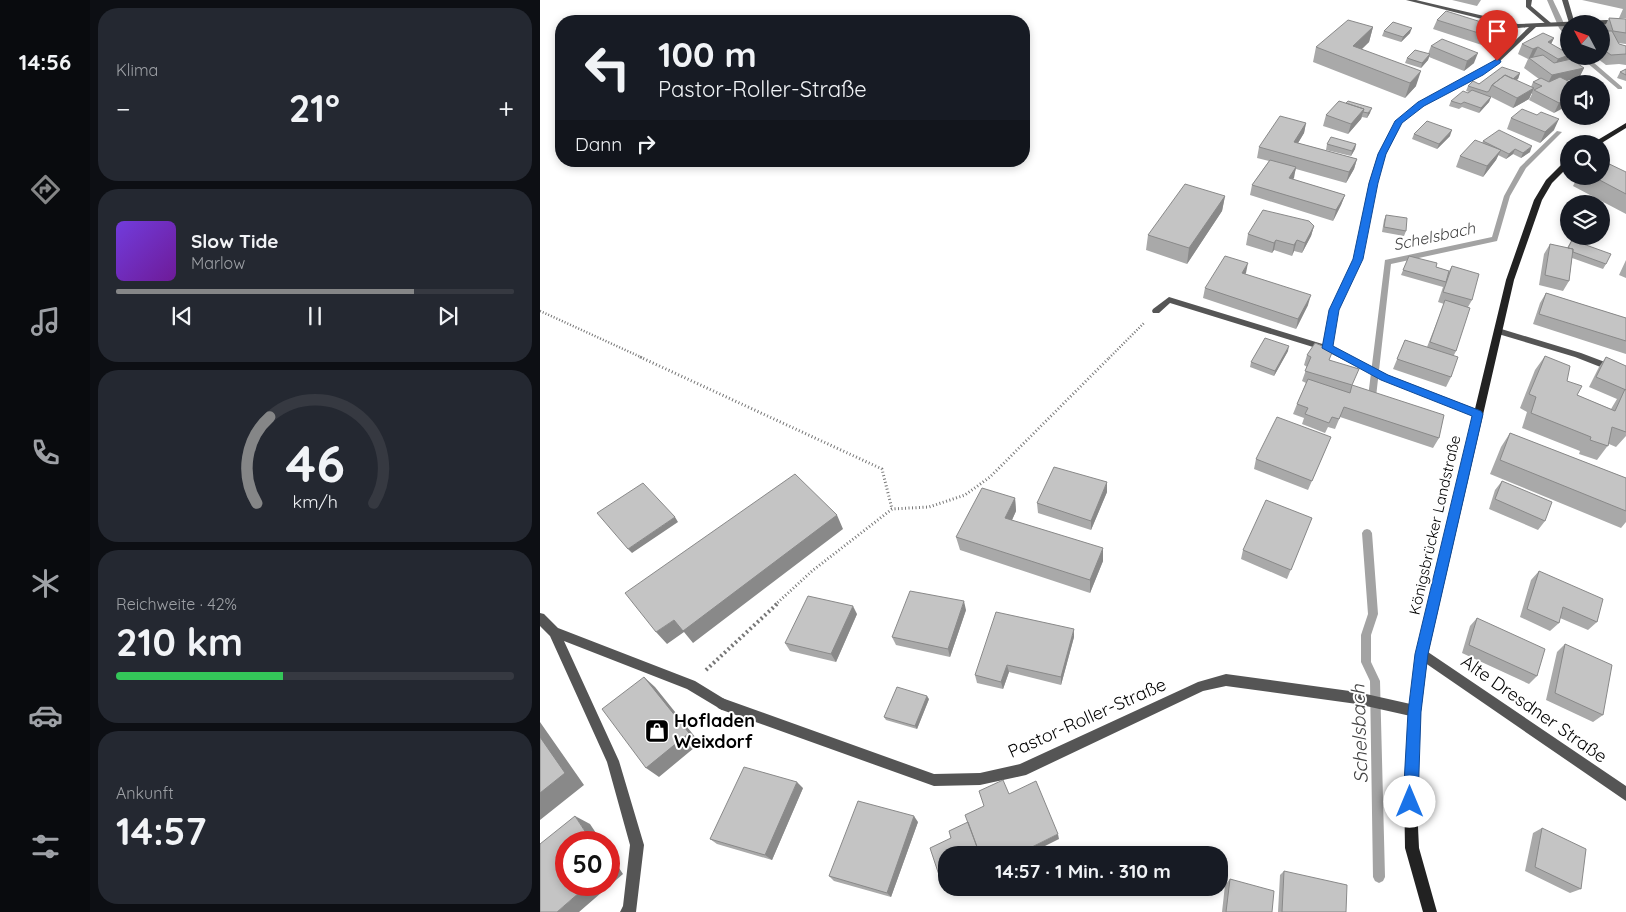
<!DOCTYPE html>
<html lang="de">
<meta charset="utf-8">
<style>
:root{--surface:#171b24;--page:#242831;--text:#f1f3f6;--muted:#9ea1a6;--line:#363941;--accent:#858687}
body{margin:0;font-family:Quicksand,sans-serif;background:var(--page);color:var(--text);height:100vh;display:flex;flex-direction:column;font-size:19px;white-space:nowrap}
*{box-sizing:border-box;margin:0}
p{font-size:16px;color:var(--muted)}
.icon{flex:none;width:28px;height:28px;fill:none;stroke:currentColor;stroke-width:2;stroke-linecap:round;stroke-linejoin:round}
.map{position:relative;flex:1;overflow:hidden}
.side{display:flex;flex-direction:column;gap:8px;padding:8px;background:#0d0f14;width:450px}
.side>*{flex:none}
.guide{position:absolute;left:15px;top:15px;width:475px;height:152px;border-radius:20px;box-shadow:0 2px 8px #0003;background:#171b24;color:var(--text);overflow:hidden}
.needle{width:32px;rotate:311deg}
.controls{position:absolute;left:1020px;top:15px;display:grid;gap:10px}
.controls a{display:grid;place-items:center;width:50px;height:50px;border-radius:50%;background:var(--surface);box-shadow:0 2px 8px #0003;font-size:25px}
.speed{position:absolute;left:15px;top:831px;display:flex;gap:10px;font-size:25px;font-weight:700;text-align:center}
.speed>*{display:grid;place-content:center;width:65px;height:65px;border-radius:50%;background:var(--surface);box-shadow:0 2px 8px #0003;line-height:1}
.speed .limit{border:8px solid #d22;background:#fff;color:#111}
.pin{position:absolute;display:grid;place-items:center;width:42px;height:42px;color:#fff;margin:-51px -21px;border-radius:50% 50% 50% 0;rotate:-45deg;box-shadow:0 0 5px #0007}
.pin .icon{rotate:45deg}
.me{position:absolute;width:55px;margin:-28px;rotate:0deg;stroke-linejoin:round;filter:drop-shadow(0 0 4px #0008)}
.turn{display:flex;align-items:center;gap:18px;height:105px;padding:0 20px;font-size:22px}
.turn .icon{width:65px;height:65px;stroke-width:2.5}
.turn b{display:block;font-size:35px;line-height:42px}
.then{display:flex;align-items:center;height:48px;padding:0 20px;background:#0003;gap:10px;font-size:19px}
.big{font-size:38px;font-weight:800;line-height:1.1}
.side .tile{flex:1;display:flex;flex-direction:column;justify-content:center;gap:8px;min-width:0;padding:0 18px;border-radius:20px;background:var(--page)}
.side .dial{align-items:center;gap:0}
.dial svg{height:130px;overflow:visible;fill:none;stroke:var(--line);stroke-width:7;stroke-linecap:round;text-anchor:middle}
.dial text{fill:var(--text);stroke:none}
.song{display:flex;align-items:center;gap:15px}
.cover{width:60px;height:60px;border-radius:8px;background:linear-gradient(135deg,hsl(260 70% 55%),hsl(280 70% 35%))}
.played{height:5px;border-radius:2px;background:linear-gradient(90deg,var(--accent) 75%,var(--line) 75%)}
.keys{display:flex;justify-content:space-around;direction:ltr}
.heat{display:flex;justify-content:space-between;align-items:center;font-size:28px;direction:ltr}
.charge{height:8px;border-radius:4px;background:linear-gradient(90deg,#34c759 42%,var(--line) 0)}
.trip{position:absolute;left:398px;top:846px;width:290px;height:50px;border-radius:20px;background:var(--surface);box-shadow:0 2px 8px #0003;font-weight:800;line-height:50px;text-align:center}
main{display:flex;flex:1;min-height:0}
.menu{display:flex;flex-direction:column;width:90px;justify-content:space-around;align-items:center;background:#090b0e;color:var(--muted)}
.menu .icon{width:35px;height:35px}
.menu .current{color:var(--accent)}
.menu b{font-size:22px;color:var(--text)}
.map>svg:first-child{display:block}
</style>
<main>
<nav class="menu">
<b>14:56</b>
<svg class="icon current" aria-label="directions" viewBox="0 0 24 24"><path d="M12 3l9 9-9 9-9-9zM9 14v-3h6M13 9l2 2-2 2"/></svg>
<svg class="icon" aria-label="music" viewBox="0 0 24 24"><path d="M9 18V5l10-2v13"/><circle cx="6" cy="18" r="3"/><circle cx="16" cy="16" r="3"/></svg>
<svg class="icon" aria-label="phone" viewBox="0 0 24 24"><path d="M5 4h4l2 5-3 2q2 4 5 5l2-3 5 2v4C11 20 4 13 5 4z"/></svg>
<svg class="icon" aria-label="climate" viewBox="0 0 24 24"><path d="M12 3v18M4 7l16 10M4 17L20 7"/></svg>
<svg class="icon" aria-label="car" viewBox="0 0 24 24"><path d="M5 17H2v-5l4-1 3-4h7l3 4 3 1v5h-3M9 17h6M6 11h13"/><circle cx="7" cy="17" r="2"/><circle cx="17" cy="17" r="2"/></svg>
<svg class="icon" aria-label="filters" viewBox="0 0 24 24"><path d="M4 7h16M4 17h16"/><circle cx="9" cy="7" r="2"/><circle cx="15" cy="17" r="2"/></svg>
</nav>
<section class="side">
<div class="tile"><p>Klima</p>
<div class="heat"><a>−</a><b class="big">21°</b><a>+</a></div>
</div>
<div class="tile">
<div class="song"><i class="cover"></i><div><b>Slow Tide</b><p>Marlow</p></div></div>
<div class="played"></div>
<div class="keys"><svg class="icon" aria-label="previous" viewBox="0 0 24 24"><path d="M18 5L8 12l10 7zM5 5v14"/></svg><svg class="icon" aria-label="pause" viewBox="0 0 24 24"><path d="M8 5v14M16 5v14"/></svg><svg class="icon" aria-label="next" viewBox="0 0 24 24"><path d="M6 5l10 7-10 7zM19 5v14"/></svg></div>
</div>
<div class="tile dial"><svg viewBox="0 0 100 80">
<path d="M14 69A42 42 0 1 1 86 69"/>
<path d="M14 69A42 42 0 0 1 22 16" stroke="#858687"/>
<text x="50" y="56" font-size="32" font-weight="700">46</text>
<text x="50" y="72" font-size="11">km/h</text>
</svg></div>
<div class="tile"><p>Reichweite · 42%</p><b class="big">210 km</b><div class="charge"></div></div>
<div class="tile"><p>Ankunft</p><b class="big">14:57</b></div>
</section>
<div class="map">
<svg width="1086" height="912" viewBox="0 0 1086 912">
<rect width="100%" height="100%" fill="#fff"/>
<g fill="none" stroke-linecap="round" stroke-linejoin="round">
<path fill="#a3a3a3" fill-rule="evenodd" d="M1007,0H1013C1017,9 1029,31 1029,40L1019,28Z
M1039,56H1046L1082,87V89H1078Z
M1017,131L1022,132L986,168L970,196L957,241L851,264L836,397L832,400L829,399L828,397L845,260L952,237L964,196L980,167Z
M827,529L830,530L832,533L838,614L831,635V662L840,681L845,877L843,881L839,883L835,881L833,877L830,681L821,662V635L828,614L822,533L824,530Z"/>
<path stroke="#777" stroke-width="2.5" stroke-dasharray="1 2" stroke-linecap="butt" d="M0,311L103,358
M569,358L605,322"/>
<path stroke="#777" stroke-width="3" stroke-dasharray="1 2.5" stroke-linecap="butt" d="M100,357L342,469L352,509
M235,605L272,571L352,509L389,507L425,495L450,477L570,357"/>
<path stroke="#777" stroke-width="4" stroke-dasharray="2 3" stroke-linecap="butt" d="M166,670L237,604"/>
<path fill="#555" fill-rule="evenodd" d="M986,0H992L991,6L1011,23V25H1007L986,7Z
M1022,0H1028L1035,24L1029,23Z
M629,297L789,346L791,348L786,351L630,303L619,313H613L612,311L613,309Z
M958,328L1041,353L1086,370V377L1035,357L955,333L954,331L955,329Z
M0,613L4,614L18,628L155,681L186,700L188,704L186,708L182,710L147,689L24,641L79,761L104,845L96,912H80L83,906L90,845L67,762L10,636L0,626Z"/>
<path fill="#555" fill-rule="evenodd" d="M866,0H876L978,24L1066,20L1086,21V25L1029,24V26L996,27L959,62L942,74L883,105L862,122L846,154L837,183L822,259L798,310L792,346L848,375L941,411L943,414L938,418L842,379L784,350L782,348L790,310L814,259L829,183L838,154L856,121L879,103L938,72L955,60L989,27L978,28Z
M882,648L1086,786V801L878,658L876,654L878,650Z
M686,674L817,692L875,705L879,707L881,711L879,715L875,717L817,704L686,686L663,691L486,775L440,785L394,786L182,710L178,708L176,704L178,700L182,698L394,774L440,773L480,764L658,682Z"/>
<path fill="#222" fill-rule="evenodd" d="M1086,123V128L1060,144H1051Z
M1026,160H1029V166L1012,183L1002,200L974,280L888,654L881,711L876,786L879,848L897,912H883L865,848L864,786L869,711L876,654L966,280L994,200L1006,180Z"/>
</g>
<path fill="#a9a9a9" d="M912,0H941L937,6Z
M1042,0H1086V18H1079L1083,9Z
M1069,18L1086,19V44L1078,43L1079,44L1086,46V65L1079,64L1066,65L1054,56H1061V31H1065L1064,28Z
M897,20L963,40L954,49L893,29Z
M833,27L829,42L822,49L876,86L865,98L773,62L776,47Z
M844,31L870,33L861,42L842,36Z
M1014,38L1011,44L1029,56L1028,60L1044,68L1039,78L1027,80L1034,84L1014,113L989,100L992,94L991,93L989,99L973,108L951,97L949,102L939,113L922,107L919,109L909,106L911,101L928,93L929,92L926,91L928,86L980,73L978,79L976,80L991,87L993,82L999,79L984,68L988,59L978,54L982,44Z
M891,46L934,63L924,71L889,57L888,60L881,68L865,63L867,58L888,54Z
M1086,69V81L1077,78L1080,72Z
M806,103L830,113L827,118L822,117L821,119L808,134L783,126L786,115Z
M971,118L1014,130L1000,143L967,129Z
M766,123L764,133L758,143L817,159L814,169L806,183L756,169L752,179L805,195L801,205L793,221L710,195L712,185L729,161L717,158L719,147Z
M874,134L910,136L897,149L872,139Z
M943,141L990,152L981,158L973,154L966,159L958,155L956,160L943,177L916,167L920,156L942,143Z
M787,144H816L815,149L811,156L786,150Z
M1086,172V214L1033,186L1038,176H1061Z
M685,196L682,211L647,264L606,250L608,235Z
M846,215L866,231L864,236L842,232L844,220Z
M774,226L771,236L762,253L754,251L752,256L734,250L732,253L706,245L708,234Z
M1032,240L1066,264L1063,269L1032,258L1029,281L1023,291L999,285L1004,254L1010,244L1027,248Z
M869,256L896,267L909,271L912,266L932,300L928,307L916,351L914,355L911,377L906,387L853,369L865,340L887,347L904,304L898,302L903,287L861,275Z
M1086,260V278L1079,275Z
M665,288L768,305L756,329L663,298Z
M1006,293L1086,318V354L993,324L1000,303Z
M748,351L734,376L710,367L711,362Z
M767,355L789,360L812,386L899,438L893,448L800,417L795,429L788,427L785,433L762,424L764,418L753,414L757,404L766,383L762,381L767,367L764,365Z
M1005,356L1027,381L1037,395L1071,409L1077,399L1049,387L1059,367L1066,357L1086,366V436L1076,447L1069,444L1057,460L1039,454L1040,451L982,428L987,412L980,408L995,370Z
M970,433L1086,478V522L1081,528L950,474L961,447Z
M787,446L768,490L714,469L716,459Z
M962,481L1005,521L998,530L949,509L955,490Z
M567,492L551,530L498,513L497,503Z
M475,498L476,511L472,520L563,561L550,593L420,550L416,537Z
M772,518L747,579L701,559L703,550Z
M999,571L1057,622L1048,630L1020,618L1019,623L1010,631L980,617L991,580Z
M426,610L410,657L356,645L352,637Z
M317,614L296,662L250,651L245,643Z
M937,618L997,676L989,684L922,653L930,626Z
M534,637L521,685L469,672L463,689L437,683L435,675Z
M1025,644L1063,715L1053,722L1006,700L1017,652Z
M389,699L377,729L346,720L344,717Z
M263,788L232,860L177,844L170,839Z
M378,822L351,897L294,881L289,876Z
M1002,828L1041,889L1030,893L985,871L993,833Z
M744,871L806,912H738L740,875Z
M690,879L732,912H682L685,885Z"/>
<path fill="#898989" d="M833,27L829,42L809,61L813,46Z
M872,28L870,33L861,42L863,37Z
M967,30L963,40L954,49L958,39Z
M1014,38L1009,48L1008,42Z
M998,47L993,57L989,58L993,49Z
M938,53L934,63L924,71L927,61Z
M890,54L888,60L881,68L882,63Z
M1029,55V56L1025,65L1013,69L1018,59Z
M1044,68L1039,78L1007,85L1012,75Z
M881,71L876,86L865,98L870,83Z
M980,73L978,79L966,87L968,82Z
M994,88L989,99L973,108L977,98Z
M951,97L949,102L939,113L941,108Z
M1029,98V105L1014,113L1019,103Z
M832,108L830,113L827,118L828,113Z
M824,109L821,119L808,134L811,124Z
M1019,119L1014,130L1000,143L1005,132Z
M766,123L764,133L752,153L754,142Z
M912,130L910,136L897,149L899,144Z
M816,144L815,149L811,156L812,151Z
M992,146L990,152L981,158L983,153Z
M975,149L973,154L966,159L969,154Z
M961,150L956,160L943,177L947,166Z
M817,159L814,169L806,183L809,172Z
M756,167L754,178L746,189L749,178Z
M805,195L801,205L793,221L796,210Z
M685,196L682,211L647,264L649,248Z
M774,226L771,236L762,253L765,243Z
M736,240L734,250L732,253L734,243Z
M757,240L754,251L752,256L754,245Z
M708,263L706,273L700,283L702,273Z
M771,295L768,305L756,329L758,319Z
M749,346L748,351L734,376L735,371Z
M567,482V492L551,530V521Z
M475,498L476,511L467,531L465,518Z
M297,515L303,529L153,643L144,632L127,644L116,632L134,620Z
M135,517L138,522L92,553L88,549Z
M563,548V561L550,593V580Z
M424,601L426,610L410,657L408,649Z
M313,606L317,614L296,662L291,654Z
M534,629V637L521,685V677Z
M467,665L469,672L463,689L461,682Z
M104,677L115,687L160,743L119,777L106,768Z
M387,696L389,699L377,729L375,726Z
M0,722L44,785L0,820Z
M257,782L263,788L232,860L225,855Z
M35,816L50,824L62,842H52Z
M374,816L378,822L351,897L347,893Z
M518,834L519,839L487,855H476Z
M69,853L83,874L39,912H17L48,885H69Z"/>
<path fill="#c4c4c4" stroke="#898989" d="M906,11L967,30L958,39L897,20Z
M1069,18L1086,19V33L1073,31Z
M1045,19L1049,24H1035L1032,20Z
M808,20L833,27L813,46L881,71L870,83L776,47Z
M853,22L872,28L863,37L844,31Z
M1061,31H1072L1079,44L1086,46V54L1071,55L1061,48Z
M1003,33L1014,38L1008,42L1029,54V55L1018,59L998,47L993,49L982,44Z
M902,39L938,53L927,61L891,46Z
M875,50L890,54L882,63L867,58Z
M1003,55L1014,63L1031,59L1044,68L1012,75L989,58Z
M962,67L980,73L973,79L965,75L952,85L949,91L947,92L928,86L933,81L939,84Z
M1086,69V75L1080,72Z
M965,75L994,88L977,98L952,85Z
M1020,77L1034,84H1029V98L1019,103L994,90L1002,86L993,82L1001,78L1009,82Z
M932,90L951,97L941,108L924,102L921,104L911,101L923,91L928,93Z
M799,101L824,109L811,124L786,115Z
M808,101L832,108L828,113L823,112L824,109L806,103Z
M982,109L997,115L1001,112L1019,119L1005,132L971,118Z
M740,116L766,123L754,142L817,159L809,172L719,147Z
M887,121L912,130L899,144L874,134Z
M959,130L992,146L983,153L975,149L969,154L943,141Z
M791,137L816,144L812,151L787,144Z
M935,140L961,150L947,166L920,156Z
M730,160L756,167L749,178L805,195L796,210L712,185Z
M1061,160L1086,172V194L1052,176H1061Z
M645,184L685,196L649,248L608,235Z
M723,210L769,221L774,226L765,243L757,240L754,245L736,240L734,243L708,234Z
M846,215L867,218L866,231L844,227Z
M1032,240L1071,254L1066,264L1033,252V249L1028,248Z
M1010,244L1033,249L1029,281L1005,275Z
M685,256L708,263L702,273L771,295L758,319L665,288Z
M869,256L897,263L896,267L909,271L906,282L863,270Z
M912,266L939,274L932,300L903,292Z
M1006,293L1086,318V341L999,314Z
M905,300L930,308L916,351L890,342Z
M725,338L749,346L735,371L711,362Z
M865,340L918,357L911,377L857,359Z
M775,343L793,350L789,360L819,369L812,385L765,371L771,357L767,355Z
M1005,356L1030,366L1027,381L1042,386L1037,395L1075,411L1085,389L1086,390V432L1072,427L1068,446L1050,440L1051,437L991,413L996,397L989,394Z
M1066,357L1086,366V390L1056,377Z
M768,379L810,393L812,385L904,415L899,438L804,407L799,419L792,417L789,423L765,414L768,408L757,404Z
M737,417L791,437L772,481L716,459Z
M970,433L1086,478V511L960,460Z
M514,467L567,482L551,521L497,503Z
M255,474L297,515L143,631L134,620L116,632L85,593Z
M962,481L1012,502L1005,521L955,499Z
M103,483L135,517L88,549L57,513Z
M442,488L475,498L465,518L563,548L550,580L416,537Z
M726,500L772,518L751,570L703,550Z
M999,571L1063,599L1057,622L1023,607L1019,623L987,609Z
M370,591L424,601L408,649L352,637Z
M268,596L313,606L291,654L245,643Z
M456,612L534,629L521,677L467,665L461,682L435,675Z
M937,618L1005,649L997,676L929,645Z
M1025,644L1072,665L1063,715L1015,693Z
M104,677L149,733L106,768L62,709Z
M357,687L387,696L375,726L344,717Z
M0,737L25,773L0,793Z
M204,767L257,782L225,855L170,839Z
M463,780L469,794L496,781L518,834L476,855H440L425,815L444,806L439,791Z
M318,801L374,816L347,893L289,876Z
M35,816L52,842H26V885H48L17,912H0V844Z
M428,822L440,855H406V886L403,887L390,848L411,838L409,831Z
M1002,828L1046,849L1041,889L995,867Z
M744,871L807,885L806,912H742Z
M690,879L734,891L732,912H686Z"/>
<path fill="#1a73e8" stroke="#114b97" d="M957,59L961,61L960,63L943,75L884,106L862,123L846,154L838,183L823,259L799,310L793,346L848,375L941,411L943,414L888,654L881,712L878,802L876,807L870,809L865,807L863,802L868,712L875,654L932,416L841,380L782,348L789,310L813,259L829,183L838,154L855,121L878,102Z"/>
<defs>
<symbol id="shop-square" viewBox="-11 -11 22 22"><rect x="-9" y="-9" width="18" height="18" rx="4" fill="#000" stroke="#fff"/><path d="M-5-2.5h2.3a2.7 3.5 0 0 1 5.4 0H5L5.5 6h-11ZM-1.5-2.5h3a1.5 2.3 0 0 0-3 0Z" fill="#fff"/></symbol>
</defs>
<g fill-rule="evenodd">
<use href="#shop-square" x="103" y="717" width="28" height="28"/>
</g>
<g text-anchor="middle" stroke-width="4" stroke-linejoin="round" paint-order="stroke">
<g font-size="15" fill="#000" stroke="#fff">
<text transform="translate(895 525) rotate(-77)" y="5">Königsbrücker Landstraße</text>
</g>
<g font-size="16" font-style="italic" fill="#444" stroke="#fff">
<text transform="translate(894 236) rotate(-12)" y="6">Schelsbach</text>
</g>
<g font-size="18" fill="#000" stroke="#fff">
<text transform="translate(994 709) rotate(35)" y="6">Alte Dresdner Straße</text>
<text transform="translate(547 718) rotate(-24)" y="6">Pastor-Roller-Straße</text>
</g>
<g font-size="18" font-weight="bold" fill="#000" stroke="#fff" text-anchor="start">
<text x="134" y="727">Hofladen<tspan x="134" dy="21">Weixdorf</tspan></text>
</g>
<g font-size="19" font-style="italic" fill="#444" stroke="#fff">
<text transform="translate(819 734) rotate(-92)" y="7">Schelsbach</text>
</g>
</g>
</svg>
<div class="controls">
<a><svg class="needle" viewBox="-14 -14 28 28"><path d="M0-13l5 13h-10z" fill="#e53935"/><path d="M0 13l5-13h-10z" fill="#9ea1a6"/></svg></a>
<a><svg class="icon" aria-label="sound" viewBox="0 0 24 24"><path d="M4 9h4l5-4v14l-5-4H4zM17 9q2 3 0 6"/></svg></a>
<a><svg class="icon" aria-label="search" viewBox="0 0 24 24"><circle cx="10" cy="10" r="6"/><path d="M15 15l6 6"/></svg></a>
<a><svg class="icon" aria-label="layers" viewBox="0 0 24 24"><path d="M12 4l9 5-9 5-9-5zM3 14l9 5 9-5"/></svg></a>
</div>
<div class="speed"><div class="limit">50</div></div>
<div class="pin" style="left:957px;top:61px;background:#d93025"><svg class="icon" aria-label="arrive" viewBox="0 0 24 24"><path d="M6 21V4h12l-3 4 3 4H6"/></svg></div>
<svg class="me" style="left:870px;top:802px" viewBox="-20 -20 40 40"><circle r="19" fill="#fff"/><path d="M0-13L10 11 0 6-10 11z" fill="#1a73e8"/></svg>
<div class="trip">14:57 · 1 Min. · 310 m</div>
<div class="guide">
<div class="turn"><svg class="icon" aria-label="left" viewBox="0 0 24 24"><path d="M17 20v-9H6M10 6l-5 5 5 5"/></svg><div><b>100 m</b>Pastor-Roller-Straße</div></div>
<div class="then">Dann<svg class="icon" aria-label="right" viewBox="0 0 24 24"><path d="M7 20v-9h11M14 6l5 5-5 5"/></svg></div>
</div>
</div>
</main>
